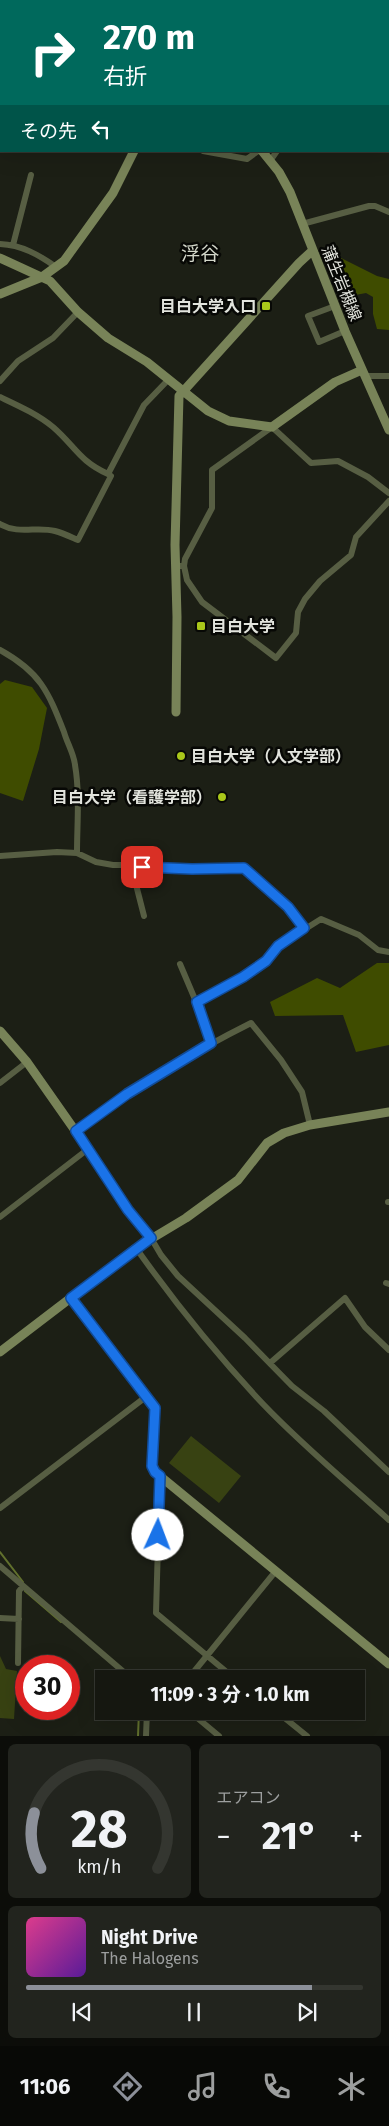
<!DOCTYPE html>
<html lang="ja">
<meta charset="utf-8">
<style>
:root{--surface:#151710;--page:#22241e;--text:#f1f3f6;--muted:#9d9f9f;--line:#343630;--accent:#8c9099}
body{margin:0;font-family:"Fira Sans","Noto Sans JP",sans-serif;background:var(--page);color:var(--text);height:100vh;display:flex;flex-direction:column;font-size:19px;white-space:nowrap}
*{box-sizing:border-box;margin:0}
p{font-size:16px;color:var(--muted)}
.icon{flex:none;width:28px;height:28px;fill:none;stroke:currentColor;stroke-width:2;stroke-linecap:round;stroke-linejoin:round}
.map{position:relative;height:1736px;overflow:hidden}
.sheet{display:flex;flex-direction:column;gap:8px;padding:8px;background:#0c0d09;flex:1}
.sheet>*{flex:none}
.hud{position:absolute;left:0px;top:0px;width:390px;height:152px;box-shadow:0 5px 20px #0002,0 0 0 1px var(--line);background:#00695c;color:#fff;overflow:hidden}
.speed{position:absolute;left:15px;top:1655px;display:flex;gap:10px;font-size:25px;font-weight:700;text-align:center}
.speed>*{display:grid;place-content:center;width:65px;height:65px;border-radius:50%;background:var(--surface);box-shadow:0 5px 20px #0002,0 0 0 1px var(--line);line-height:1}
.speed .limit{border:8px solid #d22;background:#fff;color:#111}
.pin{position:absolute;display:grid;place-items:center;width:42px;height:42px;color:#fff;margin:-21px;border-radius:10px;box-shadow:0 2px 8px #0006}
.me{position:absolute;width:55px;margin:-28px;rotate:2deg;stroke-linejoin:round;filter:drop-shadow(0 0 4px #0008)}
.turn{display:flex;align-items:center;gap:18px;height:105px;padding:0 20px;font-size:22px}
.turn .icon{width:65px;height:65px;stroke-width:2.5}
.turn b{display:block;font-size:35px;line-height:42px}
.then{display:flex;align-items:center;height:48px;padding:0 20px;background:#0003;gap:10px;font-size:19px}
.big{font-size:38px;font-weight:700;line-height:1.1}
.sheet .tile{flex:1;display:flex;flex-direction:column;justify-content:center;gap:8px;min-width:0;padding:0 18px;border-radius:8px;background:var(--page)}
.sheet .dial{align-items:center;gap:0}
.dial svg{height:130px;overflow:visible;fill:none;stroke:var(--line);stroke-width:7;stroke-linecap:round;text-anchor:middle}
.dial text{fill:var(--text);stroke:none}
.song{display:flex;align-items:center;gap:15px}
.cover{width:60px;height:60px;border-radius:8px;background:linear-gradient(135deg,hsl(330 70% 55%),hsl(270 70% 35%))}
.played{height:5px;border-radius:2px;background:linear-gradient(90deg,var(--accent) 85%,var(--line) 85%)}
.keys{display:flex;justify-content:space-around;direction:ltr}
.heat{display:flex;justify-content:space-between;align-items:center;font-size:28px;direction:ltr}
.sheet .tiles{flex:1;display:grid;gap:8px;grid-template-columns:1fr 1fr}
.tile:last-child{grid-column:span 2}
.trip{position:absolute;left:95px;top:1670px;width:270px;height:50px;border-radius:0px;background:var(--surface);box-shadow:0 5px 20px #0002,0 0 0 1px var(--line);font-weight:700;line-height:50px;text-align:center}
.tabs{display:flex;height:80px;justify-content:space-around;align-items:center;background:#080906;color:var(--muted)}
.tabs .icon{width:35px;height:35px}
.tabs .on{color:var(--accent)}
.tabs b{font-size:22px;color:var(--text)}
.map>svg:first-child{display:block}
</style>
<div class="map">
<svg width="389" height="1736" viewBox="0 0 389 1736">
<rect width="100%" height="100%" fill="#1c1f15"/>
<path fill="#384212" d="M191,1436L241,1476L219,1503L169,1463Z
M0,1656L6,1669L17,1671L14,1719L0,1718Z"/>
<path fill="#3f4c00" d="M341,258L377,276L389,279V330L377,329L373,314V297L366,293L345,297L342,294C344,282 340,271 341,258Z
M5,680L32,687L47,708L39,749L23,801L0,793V684Z
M377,963H389V1045L356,1052L343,1015L275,1016L270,1002L317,978L340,988Z"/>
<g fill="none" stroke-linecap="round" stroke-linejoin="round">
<path stroke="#61702d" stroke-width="2" d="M0,1552L23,1582
M25,1591L61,1622
M138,1736L139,1711"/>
<path stroke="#575e43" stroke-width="6" d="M100,1V0
M369,1L371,0
M0,138H1
M203,151L247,159L258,151
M270,161L277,151
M302,224L369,206H375L389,212
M0,244C22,245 39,255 56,267
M13,245L31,175
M335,306L308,316L319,342L345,331
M364,376H389
M0,381L18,361L53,338L78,312
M0,397C19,406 37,414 53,427C75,446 79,461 108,474
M0,524C19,535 36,526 55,531C63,533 71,537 78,540L111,476L108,474L144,405L169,379
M175,566H184L187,580L202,602L276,658L296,633L298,612L305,599L320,581L351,555L356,537L389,501
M184,566L185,559L212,508V470L272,427L311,463L338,461L368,477L389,493
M0,650C40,672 48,691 64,732C67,743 74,754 75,765C80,794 77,824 77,853
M0,856L57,852L77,853L96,862L113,865H131L144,916
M142,867L192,869L244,868L289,907L304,928
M180,964L208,1030L211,1043
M197,1002L243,977L266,961L278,946L321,919L359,935L378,950L389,952
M0,1083L27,1062
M76,1131C131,1090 189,1054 251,1023L281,1060L302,1092L310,1125
M388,1202H389
M0,1217L88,1149
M151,1238L161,1255L178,1276L245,1338L292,1386L324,1411L389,1472
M136,1248C175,1303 217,1355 263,1404C303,1446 347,1482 389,1520
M386,1283L389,1284
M270,1363L345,1298L365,1327L389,1350
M160,1476L156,1613L235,1679
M0,1508L147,1396
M0,1566L132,1679
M0,1618L19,1619
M18,1663L19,1591L23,1586
M188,1679L275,1572
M189,1711L219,1736
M276,1711L307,1736
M146,1736L147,1711"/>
<path stroke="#788358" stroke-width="9" d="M197,0V1
M262,151L279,172L290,192L345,331L389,430
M0,258L50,281L78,312L108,338L147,362L208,411L229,421L272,427L335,382L362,370
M0,294L42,277L64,261L113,193L134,151
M176,712L177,617L175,545L179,396L299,263L312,251
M0,1031L27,1062L88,1149L128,1210L151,1238
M71,1298L155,1408L152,1466L155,1472L389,1664
M0,1352L136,1248L186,1218L238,1180L267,1143L284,1133L310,1125L389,1112"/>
</g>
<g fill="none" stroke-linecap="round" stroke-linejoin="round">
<defs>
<path id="route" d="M142,867L192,869L244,868L288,907L304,928L278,946L266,961L243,977L197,1002L211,1043L127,1094L76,1131L128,1210L151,1238L71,1298L155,1408L152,1466L155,1472L160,1476L158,1535"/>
</defs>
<use href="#route" stroke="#114b97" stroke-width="12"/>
<use href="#route" stroke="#1a73e8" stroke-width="9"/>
</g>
<g fill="#a9c71a" stroke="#070805" stroke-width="2">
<rect x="261" y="301" width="10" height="10" rx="2.5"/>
<rect x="196" y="621" width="10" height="10" rx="2.5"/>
<circle cx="181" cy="756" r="5"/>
<circle cx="222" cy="797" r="5"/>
</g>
<g text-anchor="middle" stroke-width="5" stroke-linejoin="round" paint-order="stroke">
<g font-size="16" fill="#e2e4dd" stroke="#070805">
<text transform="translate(342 283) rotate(68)" y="6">蒲生岩槻線</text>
</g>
<g font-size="16" font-weight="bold" fill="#e2e4dd" stroke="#070805" text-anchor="end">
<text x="256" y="312">目白大学入口</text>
<text x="211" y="632" text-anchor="start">目白大学</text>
<text x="191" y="762" text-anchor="start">目白大学（人文学部）</text>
<text x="212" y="803">目白大学（看護学部）</text>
</g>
<g font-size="19" fill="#d3d7ca" stroke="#070805">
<text x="200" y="260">浮谷</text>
</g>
</g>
</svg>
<div class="speed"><div class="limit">30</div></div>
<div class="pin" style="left:142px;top:867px;background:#d93025"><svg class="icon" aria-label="arrive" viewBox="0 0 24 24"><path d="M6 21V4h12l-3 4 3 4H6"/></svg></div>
<svg class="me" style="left:158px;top:1535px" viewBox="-20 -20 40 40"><circle r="19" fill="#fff"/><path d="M0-13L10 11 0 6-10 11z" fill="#1a73e8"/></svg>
<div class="trip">11:09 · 3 分 · 1.0 km</div>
<div class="hud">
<div class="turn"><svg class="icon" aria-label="right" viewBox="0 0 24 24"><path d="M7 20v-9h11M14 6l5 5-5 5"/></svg><div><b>270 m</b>右折</div></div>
<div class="then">その先<svg class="icon" aria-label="left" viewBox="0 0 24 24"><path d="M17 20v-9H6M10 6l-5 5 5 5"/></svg></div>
</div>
</div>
<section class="sheet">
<div class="tiles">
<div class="tile dial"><svg viewBox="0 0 100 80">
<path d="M14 69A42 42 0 1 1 86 69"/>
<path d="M14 69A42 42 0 0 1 10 35" stroke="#8c9099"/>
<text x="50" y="56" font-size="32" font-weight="700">28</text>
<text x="50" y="72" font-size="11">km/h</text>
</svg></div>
<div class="tile"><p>エアコン</p>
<div class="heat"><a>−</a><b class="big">21°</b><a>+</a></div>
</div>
<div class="tile">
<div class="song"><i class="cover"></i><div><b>Night Drive</b><p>The Halogens</p></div></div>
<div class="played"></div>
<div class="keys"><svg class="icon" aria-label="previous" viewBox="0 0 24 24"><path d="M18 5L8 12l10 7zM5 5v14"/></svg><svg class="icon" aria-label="pause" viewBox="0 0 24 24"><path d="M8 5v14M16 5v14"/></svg><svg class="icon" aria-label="next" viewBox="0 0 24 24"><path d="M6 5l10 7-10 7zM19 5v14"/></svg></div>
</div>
</div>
</section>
<nav class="tabs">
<b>11:06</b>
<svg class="icon on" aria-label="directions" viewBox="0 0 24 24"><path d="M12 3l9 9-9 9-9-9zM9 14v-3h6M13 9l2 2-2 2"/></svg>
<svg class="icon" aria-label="music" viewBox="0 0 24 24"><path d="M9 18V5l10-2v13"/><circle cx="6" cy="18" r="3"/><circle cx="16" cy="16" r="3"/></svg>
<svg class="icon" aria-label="phone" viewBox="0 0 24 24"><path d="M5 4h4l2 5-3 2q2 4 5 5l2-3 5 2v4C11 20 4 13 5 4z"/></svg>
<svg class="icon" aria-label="climate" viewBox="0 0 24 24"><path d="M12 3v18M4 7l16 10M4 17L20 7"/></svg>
</nav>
